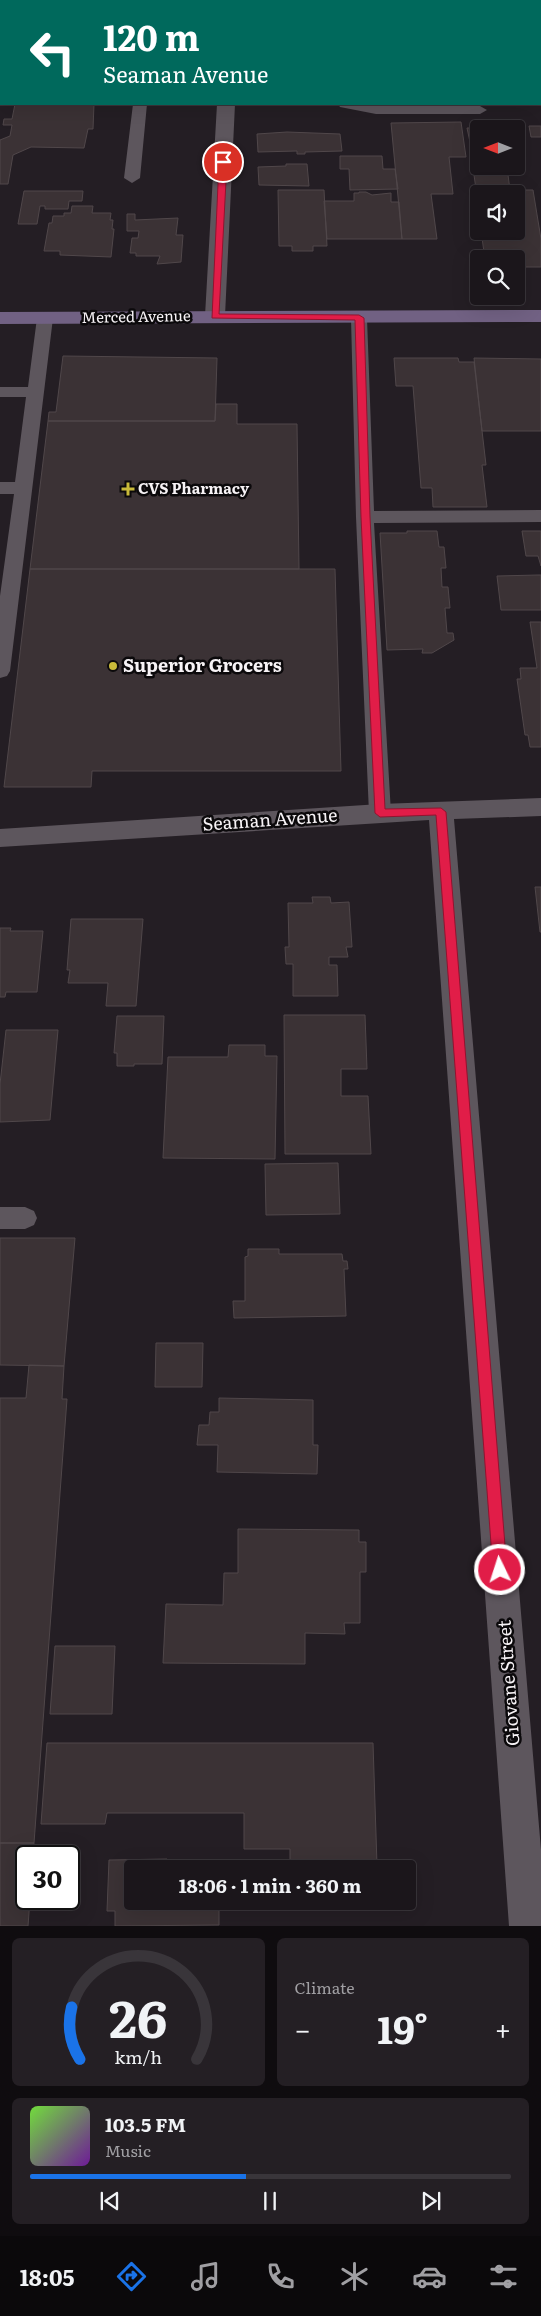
<!DOCTYPE html>
<meta charset="utf-8">
<style>
:root{--surface:#1b161b;--page:#241f24;--text:#f1f3f6;--muted:#a09fa3;--line:#39353a;--accent:#1a73e8}
body{margin:0;font-family:Literata,serif;background:var(--page);color:var(--text);height:100vh;display:flex;flex-direction:column;font-size:19px;white-space:nowrap}
*{box-sizing:border-box;margin:0}
p{font-size:16px;color:var(--muted)}
.icon{flex:none;width:28px;height:28px;fill:none;stroke:currentColor;stroke-width:2;stroke-linecap:round;stroke-linejoin:round}
.map{position:relative;height:1926px;overflow:hidden}
.panel{display:flex;flex-direction:column;gap:12px;padding:12px;background:#0f0c0f;flex:1}
.panel>*{flex:none}
.guide{position:absolute;left:0px;top:0px;width:541px;height:105px;box-shadow:0 5px 20px #0002,0 0 0 1px var(--line);background:#00695c;color:#fff;overflow:hidden}
.needle{width:32px;rotate:270deg}
.controls{position:absolute;left:470px;top:120px;display:grid;gap:10px}
.controls a{display:grid;place-items:center;width:55px;height:55px;border-radius:5px;background:var(--surface);box-shadow:0 5px 20px #0002,0 0 0 1px var(--line);font-size:25px}
.speed{position:absolute;left:15px;top:1845px;display:flex;gap:10px;font-size:25px;font-weight:700;text-align:center}
.speed>*{display:grid;place-content:center;width:65px;height:65px;border-radius:50%;background:var(--surface);box-shadow:0 5px 20px #0002,0 0 0 1px var(--line);line-height:1}
.speed .limit{border:2px solid #111;border-radius:8px;background:#fff;color:#111}
.pin{position:absolute;display:grid;place-items:center;width:42px;height:42px;color:#fff;margin:-21px;border:2px solid #fff;border-radius:50%;box-shadow:0 1px 5px #0007}
.me{position:absolute;width:55px;margin:-28px;rotate:356deg;stroke-linejoin:round;filter:drop-shadow(0 0 4px #0008)}
.turn{display:flex;align-items:center;gap:18px;height:105px;padding:0 20px;font-size:22px}
.turn .icon{width:65px;height:65px;stroke-width:2.5}
.turn b{display:block;font-size:35px;line-height:42px}
.big{font-size:38px;font-weight:700;line-height:1.1}
.panel .tile{flex:1;display:flex;flex-direction:column;justify-content:center;gap:8px;min-width:0;padding:0 18px;border-radius:8px;background:var(--page)}
.panel .dial{align-items:center;gap:0}
.dial svg{height:130px;overflow:visible;fill:none;stroke:var(--line);stroke-width:7;stroke-linecap:round;text-anchor:middle}
.dial text{fill:var(--text);stroke:none}
.song{display:flex;align-items:center;gap:15px}
.cover{width:60px;height:60px;border-radius:8px;background:linear-gradient(135deg,hsl(100 70% 55%),hsl(280 70% 35%))}
.played{height:5px;border-radius:2px;background:linear-gradient(90deg,var(--accent) 45%,var(--line) 45%)}
.keys{display:flex;justify-content:space-around;direction:ltr}
.heat{display:flex;justify-content:space-between;align-items:center;font-size:28px;direction:ltr}
.panel .tiles{flex:1;display:grid;gap:12px;grid-template-columns:1fr 1fr}
.tile:last-child{grid-column:span 2}
.trip{position:absolute;left:124px;top:1860px;width:292px;height:50px;border-radius:5px;background:var(--surface);box-shadow:0 5px 20px #0002,0 0 0 1px var(--line);font-weight:700;line-height:50px;text-align:center}
.tabs{display:flex;height:80px;justify-content:space-around;align-items:center;background:#0b090b;color:var(--muted)}
.tabs .icon{width:35px;height:35px}
.tabs .selected{color:var(--accent)}
.tabs b{font-size:22px;color:var(--text)}
.map>svg:first-child{display:block}
</style>
<div class="map">
<svg width="541" height="1926" viewBox="0 0 541 1926">
<rect width="100%" height="100%" fill="#241e24"/>
<path fill="#3b3235" stroke="#50474a" d="M42,0H96L42,1Z
M250,0H325L326,1H250Z
M381,0H452V1H381Z
M15,104H94L93,129H88L84,148L31,147L13,155L8,184H0V140L10,136L12,125H3L4,119H12Z
M461,122L466,157H449L453,194H431L437,239H402L391,123Z
M529,126H541V137H531Z
M467,128H500L501,129H479V142H470Z
M287,132L340,134L342,151L305,152V154H297V151L258,152L257,134Z
M340,156H382L383,169H395L398,189L350,190L349,169H340Z
M286,164H307L309,186L259,185L258,167L286,166Z
M474,175H508L510,190H533L541,239V267H516V259H485L481,231H516V194H479V210Z
M278,190H324L327,246H313V251H292V246H279Z
M24,191H83L82,201H69L68,209H45V206H40L37,224H18Z
M359,192H366L372,195L391,193V202H399L402,239H327L324,201H354V193H359Z
M72,206H93L92,213H111L110,220H113L112,229H114L111,257L60,255V251H44L49,223H52L53,216H64V213H71Z
M127,214H135V220L178,218L176,235H183L181,262L157,264L160,256H136V253H130L132,238H138L139,231H127Z
M63,356L217,358L215,421H48L49,412H56Z
M394,358H458L459,362H474L486,465H482L487,507H433L432,488H421L413,386H396Z
M474,358L541,359V431H482Z
M216,404H237V424H297L299,569H30L48,421H215Z
M407,531H437L439,547H444L446,568H441L442,587H448L450,608H445L447,633H453L454,640L432,653H422L423,649L387,650L380,533H407Z
M522,531H541V566L538,556H526Z
M30,569H335L341,771H92L91,787H4Z
M538,575H541V610H501L497,576Z
M530,622H541V747H530L528,735H525L517,679H521L520,668H537Z
M535,887H541V932H540Z
M312,897H330L331,903L349,902L352,947H346L348,957H329V965H337L338,996H293V964H286L285,947H289L288,903H313Z
M71,919H143L136,1006H106L108,983H68L70,970H67Z
M0,928H11L10,931H43L37,992H6L5,997H0Z
M284,1015H365L367,1069H341V1096H368L371,1154H285Z
M117,1016H164L162,1064H134V1066H117V1053H114Z
M6,1030H58L50,1120L0,1122V1084Z
M229,1045H265V1056H277L275,1159L163,1158L168,1057H228Z
M338,1163L340,1214L266,1215L265,1164Z
M0,1238H75L64,1366L0,1365Z
M248,1249H279V1254H342L343,1261H347L348,1269H344L346,1316L234,1318L233,1301H245V1257L248,1256Z
M156,1343H203L202,1387H155Z
M29,1365L64,1366L62,1399H67L34,1843H0V1398H26Z
M219,1398L313,1400V1445H318L317,1474L217,1472L218,1445H197L199,1425H209L210,1412H219Z
M238,1529L359,1530V1542H366V1572H360V1623H344L345,1634L305,1633V1664L163,1663L166,1604L223,1605L224,1573H238Z
M55,1646H115L112,1714H50Z
M47,1743H373L377,1865H290V1849H244V1813H107L105,1824H41Z
M0,1843H34L33,1856H26V1899H30L28,1926H0Z
M167,1859V1869H132V1901H219V1925L115,1926V1911H107L109,1860Z"/>
<g fill="none" stroke-linecap="round" stroke-linejoin="round">
<path fill="#5d565d" fill-rule="evenodd" d="M0,79H1V87H0Z
M133,104H147L140,178L132,183L124,178Z
M338,104L480,106L487,110L480,114H376L340,107Z
M45,313L51,315L53,318L10,671L7,676L0,678V596L14,494H0V482H15L26,397H0V387H28L37,318L39,315Z
M359,313L365,315L367,318L374,511L541,510V522L374,523L391,813L387,818L380,821L373,818L369,813L356,517L351,318L353,315Z
M0,1207H25L34,1211L37,1218L34,1225L25,1229H0Z"/>
<path fill="#5d565d" fill-rule="evenodd" d="M223,0H239V1H223Z
M217,104H235L225,316L222,320L215,322L208,320L205,316Z
M541,798V816L454,819L541,1850V1926H509L429,820L0,847V829L380,804Z"/>
<path fill="#716183" fill-rule="evenodd" d="M541,310V322L0,324V312Z"/>
</g>
<path fill="#e11d48" stroke="#92132f" d="M223,159L227,162L219,314L359,315L364,318L370,517L385,809L441,808L446,812L507,1570L505,1574L500,1577L495,1574L493,1570L436,815L380,817L375,813L361,517L355,320L212,318L219,162Z"/>
<g fill="#c9ba3a" stroke="#0b090b" stroke-width="2">
<path d="M125.5 481.5h5v5h5v5h-5v5h-5v-5h-5v-5h5z"/>
<circle cx="113" cy="666" r="5"/>
</g>
<g text-anchor="middle" stroke-width="5" stroke-linejoin="round" paint-order="stroke">
<g font-size="15" fill="#f7f3f6" stroke="#0b090b">
<text transform="translate(136 317) rotate(-1)" y="5">Merced Avenue</text>
</g>
<g font-size="15" font-weight="bold" fill="#f7f3f6" stroke="#0b090b" text-anchor="start">
<text x="138" y="494">CVS Pharmacy</text>
</g>
<g font-size="18" font-weight="bold" fill="#f7f3f6" stroke="#0b090b" text-anchor="start">
<text x="123" y="672">Superior Grocers</text>
</g>
<g font-size="18" fill="#f7f3f6" stroke="#0b090b">
<text transform="translate(270 820) rotate(-4)" y="6">Seaman Avenue</text>
<text transform="translate(509 1683) rotate(-94)" y="6">Giovane Street</text>
</g>
</g>
</svg>
<div class="controls">
<a><svg class="needle" viewBox="-14 -14 28 28"><path d="M0-13l5 13h-10z" fill="#e53935"/><path d="M0 13l5-13h-10z" fill="#a09fa3"/></svg></a>
<a><svg class="icon" aria-label="sound" viewBox="0 0 24 24"><path d="M4 9h4l5-4v14l-5-4H4zM17 9q2 3 0 6"/></svg></a>
<a><svg class="icon" aria-label="search" viewBox="0 0 24 24"><circle cx="10" cy="10" r="6"/><path d="M15 15l6 6"/></svg></a>
</div>
<div class="speed"><div class="limit">30</div></div>
<div class="pin" style="left:223px;top:162px;background:#d93025"><svg class="icon" aria-label="arrive" viewBox="0 0 24 24"><path d="M6 21V4h12l-3 4 3 4H6"/></svg></div>
<svg class="me" style="left:500px;top:1570px" viewBox="-20 -20 40 40"><circle r="17" fill="#e11d48" stroke="#fff" stroke-width="3"/><path d="M0-11L8 9 0 5-8 9z" fill="#fff"/></svg>
<div class="trip">18:06 · 1 min · 360 m</div>
<div class="guide">
<div class="turn"><svg class="icon" aria-label="left" viewBox="0 0 24 24"><path d="M17 20v-9H6M10 6l-5 5 5 5"/></svg><div><b>120 m</b>Seaman Avenue</div></div>
</div>
</div>
<section class="panel">
<div class="tiles">
<div class="tile dial"><svg viewBox="0 0 100 80">
<path d="M14 69A42 42 0 1 1 86 69"/>
<path d="M14 69A42 42 0 0 1 9 37" stroke="#1a73e8"/>
<text x="50" y="56" font-size="32" font-weight="700">26</text>
<text x="50" y="72" font-size="11">km/h</text>
</svg></div>
<div class="tile"><p>Climate</p>
<div class="heat"><a>−</a><b class="big">19°</b><a>+</a></div>
</div>
<div class="tile">
<div class="song"><i class="cover"></i><div><b>103.5 FM</b><p>Music</p></div></div>
<div class="played"></div>
<div class="keys"><svg class="icon" aria-label="previous" viewBox="0 0 24 24"><path d="M18 5L8 12l10 7zM5 5v14"/></svg><svg class="icon" aria-label="pause" viewBox="0 0 24 24"><path d="M8 5v14M16 5v14"/></svg><svg class="icon" aria-label="next" viewBox="0 0 24 24"><path d="M6 5l10 7-10 7zM19 5v14"/></svg></div>
</div>
</div>
</section>
<nav class="tabs">
<b>18:05</b>
<svg class="icon selected" aria-label="directions" viewBox="0 0 24 24"><path d="M12 3l9 9-9 9-9-9zM9 14v-3h6M13 9l2 2-2 2"/></svg>
<svg class="icon" aria-label="music" viewBox="0 0 24 24"><path d="M9 18V5l10-2v13"/><circle cx="6" cy="18" r="3"/><circle cx="16" cy="16" r="3"/></svg>
<svg class="icon" aria-label="phone" viewBox="0 0 24 24"><path d="M5 4h4l2 5-3 2q2 4 5 5l2-3 5 2v4C11 20 4 13 5 4z"/></svg>
<svg class="icon" aria-label="climate" viewBox="0 0 24 24"><path d="M12 3v18M4 7l16 10M4 17L20 7"/></svg>
<svg class="icon" aria-label="car" viewBox="0 0 24 24"><path d="M5 17H2v-5l4-1 3-4h7l3 4 3 1v5h-3M9 17h6M6 11h13"/><circle cx="7" cy="17" r="2"/><circle cx="17" cy="17" r="2"/></svg>
<svg class="icon" aria-label="filters" viewBox="0 0 24 24"><path d="M4 7h16M4 17h16"/><circle cx="9" cy="7" r="2"/><circle cx="15" cy="17" r="2"/></svg>
</nav>
